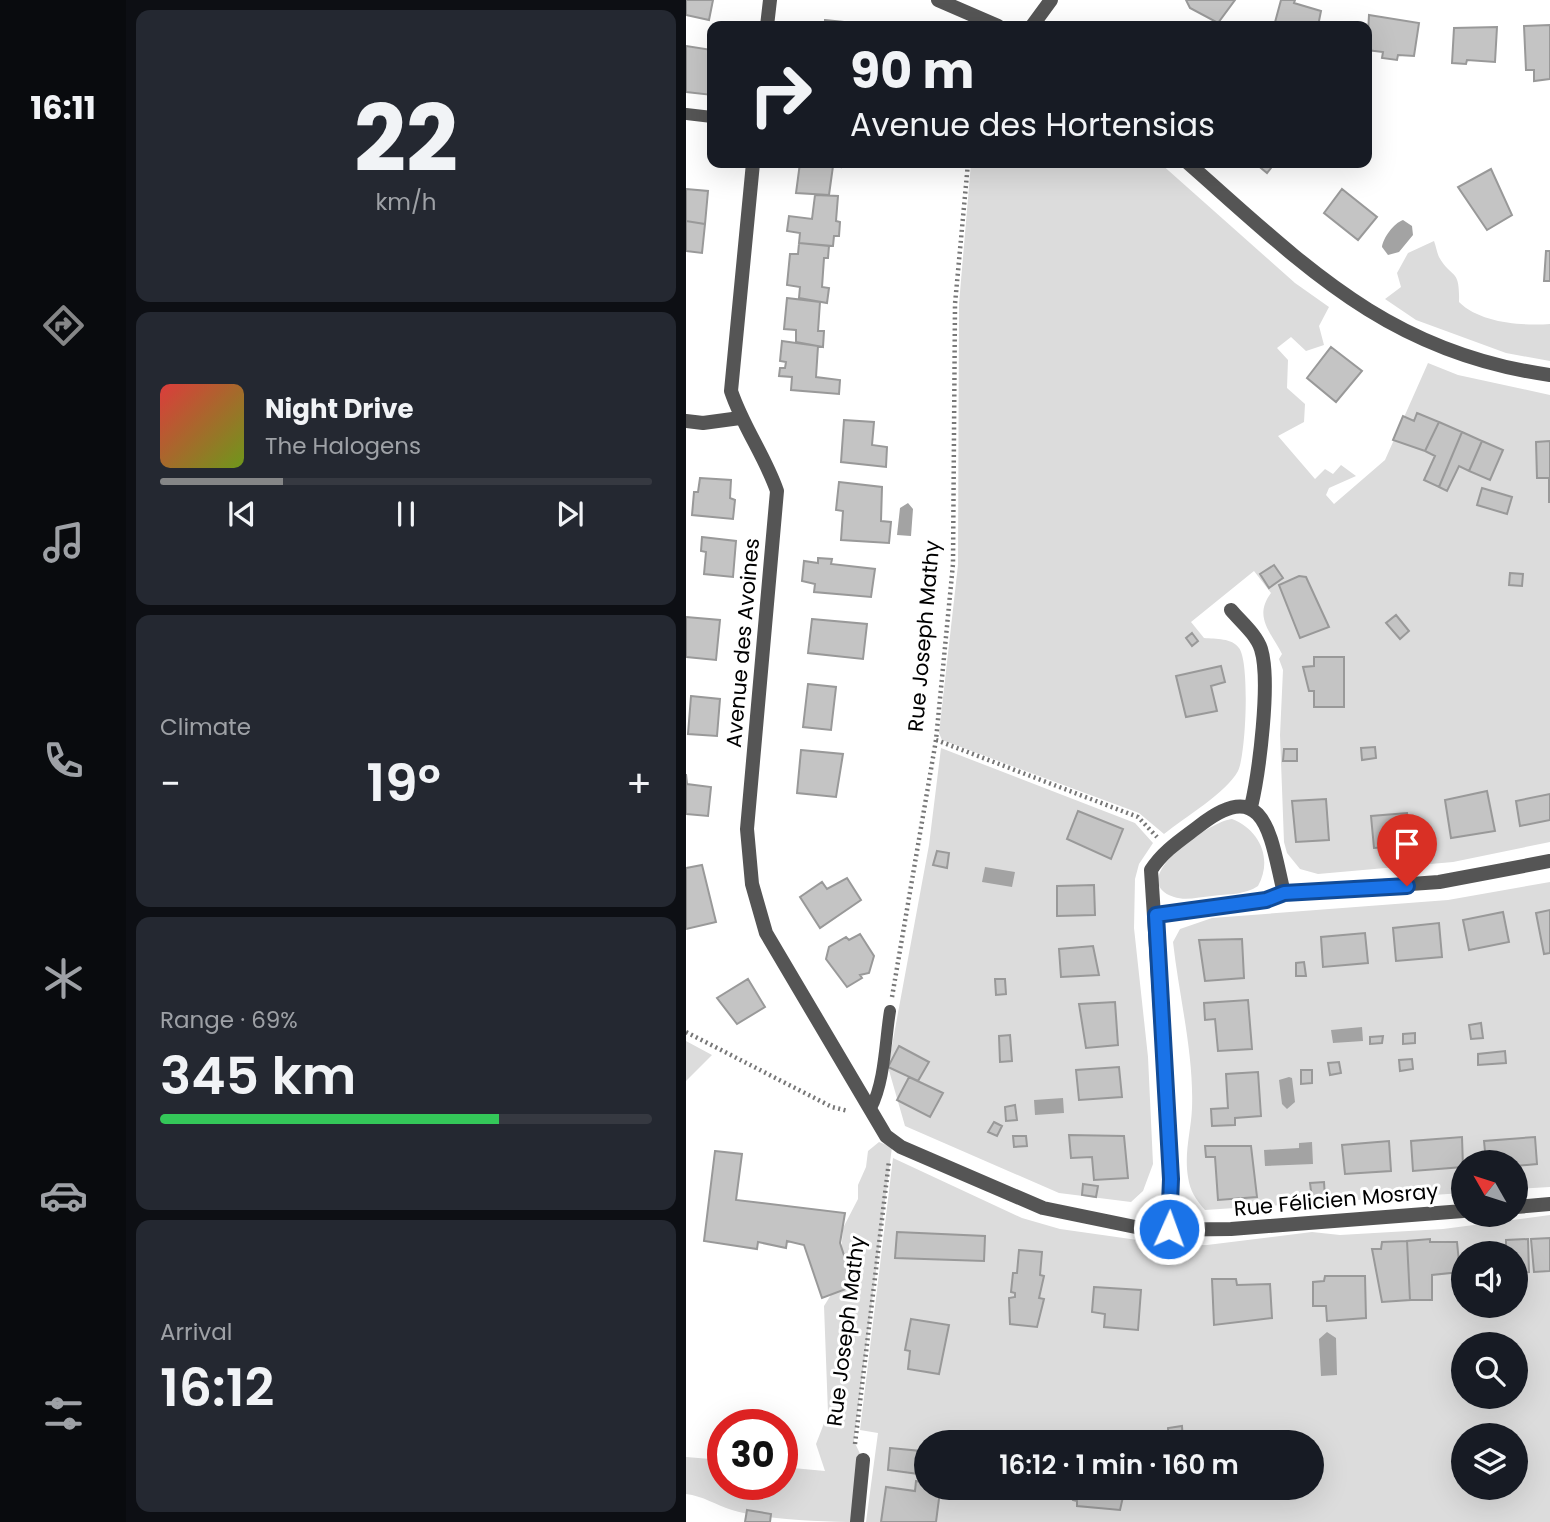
<!DOCTYPE html>
<meta charset="utf-8">
<style>
:root{--surface:#171b24;--page:#242831;--text:#f1f3f6;--muted:#9ea1a6;--line:#363941;--accent:#858687}
body{margin:0;font-family:Poppins,sans-serif;background:var(--page);color:var(--text);height:100vh;display:flex;flex-direction:column;font-size:26px;white-space:nowrap}
*{box-sizing:border-box;margin:0}
p{font-size:23px;color:var(--muted)}
.icon{flex:none;width:38px;height:38px;fill:none;stroke:currentColor;stroke-width:2;stroke-linecap:round;stroke-linejoin:round}
.map{position:relative;flex:1;overflow:hidden}
.panel{display:flex;flex-direction:column;gap:10px;padding:10px;background:#0d0f14;width:560px}
.panel>*{flex:none}
.guide{position:absolute;left:21px;top:21px;width:665px;height:147px;border-radius:14px;box-shadow:0 7px 28px #0002;background:#171b24;color:var(--text);overflow:hidden}
.needle{width:46px;rotate:309deg}
.buttons{position:absolute;left:765px;top:1150px;display:grid;gap:14px}
.buttons a{display:grid;place-items:center;width:77px;height:77px;border-radius:50%;background:var(--surface);box-shadow:0 7px 28px #0002;font-size:35px}
.speed{position:absolute;left:21px;top:1409px;display:flex;gap:14px;font-size:35px;font-weight:700;text-align:center}
.speed>*{display:grid;place-content:center;width:91px;height:91px;border-radius:50%;background:var(--surface);box-shadow:0 7px 28px #0002;line-height:1}
.speed .limit{border:10px solid #d22;background:#fff;color:#111}
.pin{position:absolute;display:grid;place-items:center;width:60px;height:60px;color:#fff;margin:-72px -30px;border-radius:50% 50% 50% 0;rotate:-45deg;box-shadow:0 0 7px #0007}
.pin .icon{rotate:45deg}
.me{position:absolute;width:77px;margin:-38px;rotate:2deg;stroke-linejoin:round;filter:drop-shadow(0 0 5px #0008)}
.turn{display:flex;align-items:center;gap:24px;height:147px;padding:0 28px;font-size:32px}
.turn .icon{width:91px;height:91px;stroke-width:2.5}
.turn b{display:block;font-size:49px;line-height:60px}
.big{font-size:52px;font-weight:600;line-height:1.1}
.panel .card{flex:1;display:flex;flex-direction:column;justify-content:center;gap:10px;min-width:0;padding:0 24px;border-radius:14px;background:var(--page)}
.panel .dial{align-items:center;gap:0}
.dial b{font-size:91px;line-height:1}
.song{display:flex;align-items:center;gap:21px}
.cover{width:84px;height:84px;border-radius:10px;background:linear-gradient(135deg,hsl(0 70% 55%),hsl(80 70% 35%))}
.played{height:7px;border-radius:4px;background:linear-gradient(90deg,var(--accent) 25%,var(--line) 25%)}
.keys{display:flex;justify-content:space-around;direction:ltr}
.heat{display:flex;justify-content:space-between;align-items:center;font-size:38px;direction:ltr}
.charge{height:10px;border-radius:5px;background:linear-gradient(90deg,#34c759 69%,var(--line) 0)}
.trip{position:absolute;left:228px;top:1430px;width:410px;height:70px;border-radius:35px;background:var(--surface);box-shadow:0 7px 28px #0002;font-weight:600;line-height:70px;text-align:center}
main{display:flex;flex:1;min-height:0}
.menu{display:flex;flex-direction:column;width:126px;justify-content:space-around;align-items:center;background:#090b0e;color:var(--muted)}
.menu .icon{width:49px;height:49px}
.menu .on{color:var(--accent)}
.menu b{font-size:32px;color:var(--text)}
.map>svg:first-child{display:block}
</style>
<main>
<nav class="menu">
<b>16:11</b>
<svg class="icon on" aria-label="directions" viewBox="0 0 24 24"><path d="M12 3l9 9-9 9-9-9zM9 14v-3h6M13 9l2 2-2 2"/></svg>
<svg class="icon" aria-label="music" viewBox="0 0 24 24"><path d="M9 18V5l10-2v13"/><circle cx="6" cy="18" r="3"/><circle cx="16" cy="16" r="3"/></svg>
<svg class="icon" aria-label="phone" viewBox="0 0 24 24"><path d="M5 4h4l2 5-3 2q2 4 5 5l2-3 5 2v4C11 20 4 13 5 4z"/></svg>
<svg class="icon" aria-label="climate" viewBox="0 0 24 24"><path d="M12 3v18M4 7l16 10M4 17L20 7"/></svg>
<svg class="icon" aria-label="car" viewBox="0 0 24 24"><path d="M5 17H2v-5l4-1 3-4h7l3 4 3 1v5h-3M9 17h6M6 11h13"/><circle cx="7" cy="17" r="2"/><circle cx="17" cy="17" r="2"/></svg>
<svg class="icon" aria-label="filters" viewBox="0 0 24 24"><path d="M4 7h16M4 17h16"/><circle cx="9" cy="7" r="2"/><circle cx="15" cy="17" r="2"/></svg>
</nav>
<section class="panel">
<div class="card dial"><b>22</b><p>km/h</p></div>
<div class="card">
<div class="song"><i class="cover"></i><div><b>Night Drive</b><p>The Halogens</p></div></div>
<div class="played"></div>
<div class="keys"><svg class="icon" aria-label="previous" viewBox="0 0 24 24"><path d="M18 5L8 12l10 7zM5 5v14"/></svg><svg class="icon" aria-label="pause" viewBox="0 0 24 24"><path d="M8 5v14M16 5v14"/></svg><svg class="icon" aria-label="next" viewBox="0 0 24 24"><path d="M6 5l10 7-10 7zM19 5v14"/></svg></div>
</div>
<div class="card"><p>Climate</p>
<div class="heat"><a>−</a><b class="big">19°</b><a>+</a></div>
</div>
<div class="card"><p>Range · 69%</p><b class="big">345 km</b><div class="charge"></div></div>
<div class="card"><p>Arrival</p><b class="big">16:12</b></div>
</section>
<div class="map">
<svg width="864" height="1522" viewBox="0 0 864 1522">
<rect width="100%" height="100%" fill="#fff"/>
<path fill="#dcdcdc" fill-rule="evenodd" d="M285,163H474L609,283L643,307L633,326L638,345L620,351L605,337L591,348L602,360L601,388L619,404L618,422L592,436L629,479L639,469L647,474L655,465L670,476L643,488L640,495L648,504L699,460L742,363L772,375L864,395V842L767,862L632,874L614,869L601,853L598,842L594,735L597,670L593,659L596,654C585,632 567,617 585,593L568,571L505,622L518,638C530,639 546,638 553,648C564,662 560,755 552,771C541,792 498,818 478,834L453,813L256,740L253,733L272,565L273,304Z
M748,241C750,246 751,253 753,257C766,280 774,267 773,302C794,323 836,326 864,324V361L820,353L730,320L699,299L715,287L711,273L722,253Z
M255,748L449,823L467,843L453,864L449,879L448,928L462,1057L467,1164L457,1191L445,1202L373,1193L219,1126L202,1067L243,845Z
M546,819C574,830 587,859 572,886C559,895 542,894 526,896C514,897 499,901 488,897C437,880 524,821 546,819Z
M864,882V1187L830,1189V1162H777V1193L519,1210C510,1200 504,1191 502,1177C498,1152 505,1132 506,1108C508,1054 493,996 487,942L494,929L526,918L762,900Z
M0,1041L26,1055L0,1081Z
M193,1142L206,1147L168,1441L177,1460L171,1522C136,1522 79,1520 46,1510C30,1505 17,1496 0,1494V1457L37,1460V1484H96V1467L139,1471L130,1444L142,1413L138,1306L153,1282L157,1228L172,1199V1185L180,1167L182,1151Z
M207,1158L336,1218L374,1229L487,1245H521L626,1232L654,1235L757,1229L864,1215V1522H180L192,1433L174,1430ZM777,1253H830V1306H777ZM777,1344H830V1396H777ZM777,1435H830V1488H777ZM240,1442H625V1488H240Z"/>
<path fill="#a3a3a3" d="M717,220L726,226L727,235L713,252L702,255L696,247C697,238 708,223 717,220Z
M222,503L227,509L225,536L211,535L214,508Z
M299,867L329,872L326,887L296,882Z
M676,1027L677,1041L647,1043L645,1030Z
M603,1077L606,1078L609,1102L601,1109L596,1104L593,1080Z
M377,1098L378,1113L349,1115L348,1100Z
M626,1142L627,1164L579,1166L578,1150L613,1148V1143Z
M641,1332L650,1338L651,1375L635,1376L633,1339Z"/>
<path fill="#c4c4c4" stroke="#999" stroke-width="2" d="M0,0H27L23,20L0,15Z
M500,0H549L532,23L504,8Z
M595,0H609L608,3L635,11L632,26H588Z
M683,15L733,23L728,56L712,55L711,60L696,58L697,52L681,50Z
M139,20L187,25L139,26Z
M864,25V79L848,81V70H840L838,26Z
M811,27L809,62L781,60L780,64L766,63L768,28Z
M0,46L26,50V95L0,92Z
M114,163H155V167L147,166L143,195L110,193Z
M569,163H594H589L581,173Z
M805,169L826,215L801,230L772,187Z
M0,189L22,191L19,224L0,221Z
M656,189L691,217L672,240L638,213Z
M129,195L152,196L150,221L154,222L153,236H148L147,246L113,243L114,233L101,231L103,216L126,219Z
M0,221L19,224L16,253L0,251Z
M113,243L143,246L142,258H138L136,287L143,288L141,303L113,298L114,287L101,285L104,254H112Z
M860,251H864V281H858Z
M101,298L134,302L132,331H138L137,347L110,342V330L98,329Z
M96,341L132,346L130,377L154,380L153,394L105,390L106,377L93,376L94,368H99L100,362L94,361Z
M645,347L676,371L650,402L621,378Z
M731,413L753,422L739,451L707,440L717,416L728,421Z
M158,420L188,422L186,445L201,447L200,467L155,462Z
M753,422L776,432L753,487L738,480L749,456L739,451Z
M776,432L796,441L783,471L773,466L761,491L753,487Z
M796,441L817,450L804,480L783,471Z
M864,441V502H863V478H851L850,442Z
M14,478L45,480L44,498L49,500L47,519L6,515L8,492H12Z
M153,482L196,487L195,521L205,522L203,543L155,540L157,511L150,510Z
M796,488L826,497L821,514L791,505Z
M16,537L50,541L47,577L18,574L20,552L15,551Z
M132,558L146,559L145,564L189,569L185,597L128,592L129,584L116,581L118,561L132,563Z
M588,565L597,578L583,588L574,574Z
M824,573L837,574L836,586L823,585Z
M613,576L620,577L643,627L614,638L593,585Z
M710,615L723,631L714,639L700,623Z
M0,617L34,620L30,660L0,657Z
M126,619L181,624L177,659L122,653Z
M506,633L512,641L506,646L500,638Z
M628,657H658V707H628V691H623L617,667L628,666Z
M535,666L539,682L525,686L531,711L500,717L490,676Z
M122,684L150,687L145,730L117,727Z
M5,696L34,699L31,736L2,734Z
M689,747L690,758L676,760L675,748Z
M598,749H611V761H597Z
M115,750L157,754L150,797L111,793Z
M0,774L1,784L25,787L22,816L0,814Z
M801,791L809,831L765,838L759,800Z
M864,794V820L834,826L830,801Z
M640,799L643,840L610,842L606,801Z
M392,811L437,829L425,859L381,839Z
M721,813L724,840L702,842V847L688,848L685,816Z
M251,851L263,853L261,868L247,865Z
M16,865L30,922L0,929V868Z
M161,878L175,900L134,928L114,897L136,882L141,889Z
M408,885L409,915L371,916V886Z
M864,910V953L858,954L850,913Z
M817,912L823,942L783,950L777,920Z
M753,923L756,957L710,961L707,928Z
M679,933L682,963L637,967L635,937Z
M174,934L188,956L183,973L174,975L176,978L161,987L140,959L143,947L160,937L163,940Z
M556,939L558,978L519,981L513,940Z
M407,946L413,975L375,977L373,949Z
M618,962L620,976H610V963Z
M62,979L79,1007L51,1024L31,998Z
M309,979H319L320,994L310,995Z
M562,1000L566,1049L532,1051L529,1019L519,1020L518,1003Z
M429,1002L432,1045L400,1048L393,1004Z
M795,1023L797,1038L785,1039L783,1025Z
M729,1033V1043L717,1044V1034Z
M324,1035L326,1061L314,1062L313,1036Z
M697,1036L696,1043L684,1044V1037Z
M213,1046L243,1062L232,1081L202,1067Z
M819,1051L820,1063L792,1065V1054Z
M726,1059L727,1069L714,1071L713,1060Z
M653,1062L655,1073L644,1075L642,1063Z
M433,1067L436,1097L393,1100L390,1070Z
M615,1070H626V1083L615,1084Z
M572,1072L575,1116L549,1118V1125L526,1126L525,1109L542,1108L540,1074Z
M223,1077L257,1093L244,1117L211,1100Z
M329,1105L331,1120L320,1121L319,1107Z
M308,1122L316,1126L311,1136L302,1132Z
M383,1135L438,1136L442,1178L408,1180L406,1157L385,1158Z
M327,1136H340L341,1146L328,1147Z
M776,1137L777,1167L727,1171L725,1141Z
M849,1137L851,1164L830,1166V1162H800L798,1141Z
M703,1141L705,1171L659,1174L656,1145Z
M519,1146H565L571,1197L532,1200L529,1157H520Z
M29,1151L56,1154L50,1200L159,1213L154,1243L168,1286L136,1298L118,1245L101,1241L100,1248L72,1242L71,1249L18,1241Z
M638,1182L639,1197L626,1199L624,1183Z
M397,1184L412,1186L410,1197L396,1195Z
M211,1232L299,1236L298,1261L209,1258Z
M864,1238V1271L848,1272L845,1239Z
M744,1239V1242H771L774,1272L746,1275V1300H724L721,1241Z
M842,1239L843,1272L830,1273V1253H820V1240Z
M721,1241L724,1300L696,1302L686,1249H695L696,1242Z
M333,1250L356,1252L354,1275L358,1276L353,1298L358,1299L351,1327L324,1324L323,1298L329,1297V1293L325,1292L327,1273H331Z
M639,1276H679L680,1318L641,1321L640,1306H627V1282L638,1281Z
M526,1279H550L551,1285L584,1284L586,1318L528,1325Z
M408,1287L455,1290L452,1330L418,1327L419,1314L406,1312Z
M225,1319L263,1325L253,1374L222,1369L224,1351L219,1350Z
M496,1426L497,1442H483L482,1428Z
M364,1436L387,1437L386,1442H364Z
M204,1448L235,1451L233,1474L202,1470Z
M230,1481L240,1483L239,1489L254,1491L250,1522H195L200,1487L229,1491Z
M388,1488H439L434,1510L391,1506V1501L387,1500Z
M61,1510L85,1514L84,1522H59Z"/>
<g fill="none" stroke-linecap="round" stroke-linejoin="round">
<path stroke="#777" stroke-width="4.5" stroke-dasharray="2 3.5" stroke-linecap="butt" d="M250,740L452,817L471,837
M206,997L250,740L267,564L269,304L282,163
M0,1032L146,1107L162,1111
M169,1444L203,1161"/>
<path stroke="#555" stroke-width="12" d="M0,114L26,117
M185,1108C199,1081 199,1041 204,1011"/>
<path stroke="#555" stroke-width="14" d="M81,26L84,0
M346,26L365,0
M67,163L45,391C57,427 79,456 91,491L61,829L66,884L80,933L200,1136L215,1147L357,1208L464,1230L545,1229L777,1211
M0,421L17,423L54,418
M545,610C555,622 570,634 575,649C585,681 573,773 565,807
M470,915L580,900L598,893L753,882L864,861
M830,1207L864,1204
M483,1229L485,1179L465,870C477,851 496,839 513,826C581,772 585,841 598,893
M171,1522L177,1460"/>
<path stroke="#555" stroke-width="14" d="M252,0L312,26
M502,163C618,265 702,353 864,375"/>
</g>
<g fill="none" stroke-linecap="round" stroke-linejoin="round">
<defs>
<path id="route" d="M483,1229L485,1179L470,915L580,900L598,893L721,886"/>
</defs>
<use href="#route" stroke="#114b97" stroke-width="18"/>
<use href="#route" stroke="#1a73e8" stroke-width="12"/>
</g>
<g text-anchor="middle" stroke-width="6" stroke-linejoin="round" paint-order="stroke">
<g font-size="21" fill="#000" stroke="#fff">
<text transform="translate(238 636) rotate(-85)" y="7">Rue Joseph Mathy</text>
<text transform="translate(57 643) rotate(-85)" y="7">Avenue des Avoines</text>
<text transform="translate(650 1200) rotate(-5)" y="7">Rue Félicien Mosray</text>
<text transform="translate(160 1331) rotate(-83)" y="7">Rue Joseph Mathy</text>
</g>
</g>
</svg>
<div class="buttons">
<a><svg class="needle" viewBox="-14 -14 28 28"><path d="M0-13l5 13h-10z" fill="#e53935"/><path d="M0 13l5-13h-10z" fill="#9ea1a6"/></svg></a>
<a><svg class="icon" aria-label="sound" viewBox="0 0 24 24"><path d="M4 9h4l5-4v14l-5-4H4zM17 9q2 3 0 6"/></svg></a>
<a><svg class="icon" aria-label="search" viewBox="0 0 24 24"><circle cx="10" cy="10" r="6"/><path d="M15 15l6 6"/></svg></a>
<a><svg class="icon" aria-label="layers" viewBox="0 0 24 24"><path d="M12 4l9 5-9 5-9-5zM3 14l9 5 9-5"/></svg></a>
</div>
<div class="speed"><div class="limit">30</div></div>
<div class="pin" style="left:721px;top:886px;background:#d93025"><svg class="icon" aria-label="arrive" viewBox="0 0 24 24"><path d="M6 21V4h12l-3 4 3 4H6"/></svg></div>
<svg class="me" style="left:483px;top:1229px" viewBox="-20 -20 40 40"><circle r="17" fill="#1a73e8" stroke="#fff" stroke-width="3"/><path d="M0-11L8 9 0 5-8 9z" fill="#fff"/></svg>
<div class="trip">16:12 · 1 min · 160 m</div>
<div class="guide">
<div class="turn"><svg class="icon" aria-label="right" viewBox="0 0 24 24"><path d="M7 20v-9h11M14 6l5 5-5 5"/></svg><div><b>90 m</b>Avenue des Hortensias</div></div>
</div>
</div>
</main>
